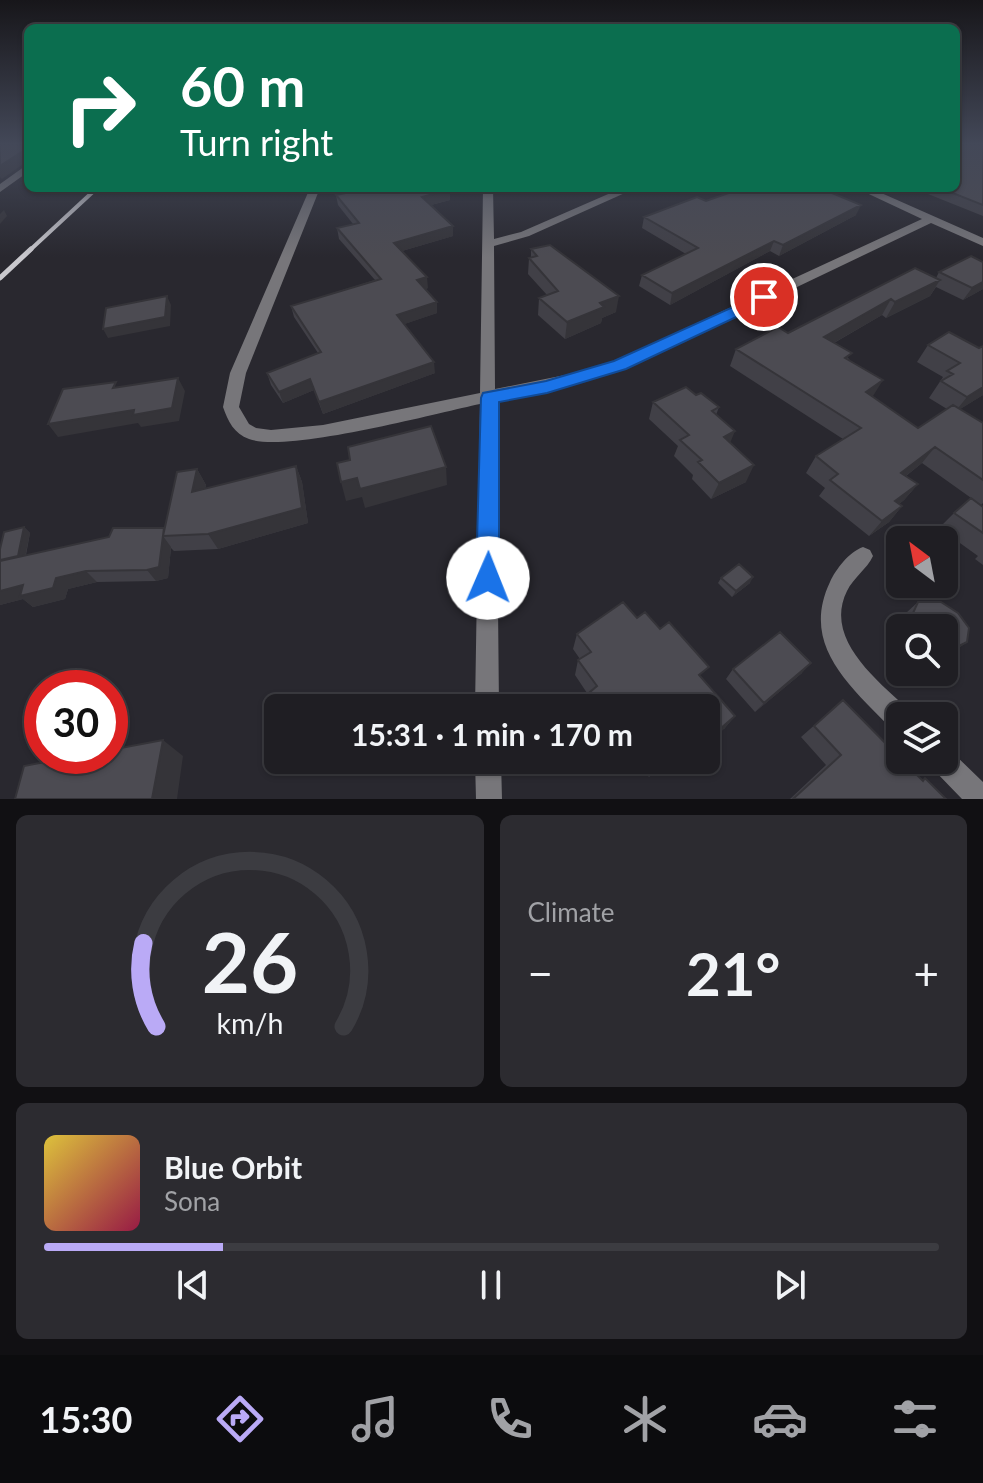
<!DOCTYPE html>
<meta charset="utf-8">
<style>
:root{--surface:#1f1e23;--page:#2c2b30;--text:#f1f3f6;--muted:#a1a2a6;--line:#3c3c41;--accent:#baaaf6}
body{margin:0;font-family:Lato,sans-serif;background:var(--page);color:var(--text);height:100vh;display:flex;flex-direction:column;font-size:30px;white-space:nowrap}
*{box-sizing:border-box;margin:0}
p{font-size:26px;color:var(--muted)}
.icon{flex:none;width:44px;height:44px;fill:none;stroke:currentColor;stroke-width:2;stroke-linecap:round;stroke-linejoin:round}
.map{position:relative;height:799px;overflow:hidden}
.drawer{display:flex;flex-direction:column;gap:16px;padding:16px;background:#111013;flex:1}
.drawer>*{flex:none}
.top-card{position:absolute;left:24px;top:24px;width:936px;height:168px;border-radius:12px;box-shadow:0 2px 6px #0004,0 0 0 2px var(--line);background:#0b6e4f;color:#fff;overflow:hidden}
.needle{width:52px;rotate:328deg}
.buttons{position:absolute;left:886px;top:526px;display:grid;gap:16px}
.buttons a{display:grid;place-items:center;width:72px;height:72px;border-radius:12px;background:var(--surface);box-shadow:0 2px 6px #0004,0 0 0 2px var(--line);font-size:40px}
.speed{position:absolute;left:24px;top:670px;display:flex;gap:16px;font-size:40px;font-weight:700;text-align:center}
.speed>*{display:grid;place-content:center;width:104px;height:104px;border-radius:50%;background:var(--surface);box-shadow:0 2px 6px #0004,0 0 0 2px var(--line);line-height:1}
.speed .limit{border:12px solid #d22;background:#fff;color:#111}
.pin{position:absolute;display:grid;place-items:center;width:68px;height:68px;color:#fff;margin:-34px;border:4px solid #fff;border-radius:50%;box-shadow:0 2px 8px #0007}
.me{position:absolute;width:88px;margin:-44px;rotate:1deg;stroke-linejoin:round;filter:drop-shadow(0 0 6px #0008)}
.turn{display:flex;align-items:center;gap:28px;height:168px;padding:0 24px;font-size:36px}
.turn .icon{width:104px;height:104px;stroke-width:2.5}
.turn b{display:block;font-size:56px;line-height:68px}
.big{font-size:60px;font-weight:700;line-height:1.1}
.drawer .tile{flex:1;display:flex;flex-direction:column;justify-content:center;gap:12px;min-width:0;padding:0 28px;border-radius:12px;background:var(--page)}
.drawer .dial{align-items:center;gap:0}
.dial svg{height:208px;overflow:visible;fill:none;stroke:var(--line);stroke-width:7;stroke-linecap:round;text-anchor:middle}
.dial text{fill:var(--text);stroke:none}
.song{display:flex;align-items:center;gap:24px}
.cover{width:96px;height:96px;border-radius:12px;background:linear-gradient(135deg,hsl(50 70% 55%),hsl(340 70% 35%))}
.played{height:8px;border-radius:4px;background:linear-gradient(90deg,var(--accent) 20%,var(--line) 20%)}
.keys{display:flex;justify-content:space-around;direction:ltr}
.heat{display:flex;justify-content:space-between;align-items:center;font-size:44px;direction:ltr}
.drawer .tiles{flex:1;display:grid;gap:16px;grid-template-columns:1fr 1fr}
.tile:last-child{grid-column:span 2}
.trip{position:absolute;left:264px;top:694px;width:456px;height:80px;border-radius:12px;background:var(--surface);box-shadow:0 2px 6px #0004,0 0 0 2px var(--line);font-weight:700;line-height:80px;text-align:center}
.tab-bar{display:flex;height:128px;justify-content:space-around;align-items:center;background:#0c0c0e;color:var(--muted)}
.tab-bar .icon{width:56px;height:56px}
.tab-bar .current{color:var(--accent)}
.tab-bar b{font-size:36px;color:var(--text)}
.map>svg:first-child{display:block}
</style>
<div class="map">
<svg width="983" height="799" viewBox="0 0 983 799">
<rect width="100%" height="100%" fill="#29282f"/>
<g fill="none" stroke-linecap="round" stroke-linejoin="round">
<path fill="#77767a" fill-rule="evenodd" d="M28,164V172L0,192V184Z
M310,188H320L246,373L239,407L249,424L256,428L271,430L323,425L480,393L483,188H493L494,239L521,232L622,188H636L529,236L494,246L495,389L585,371L615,361L922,219L856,188H870L983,238V246L931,223L625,369L587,381L496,401L499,708H475L480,404C433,414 288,453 249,439C234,434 228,421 223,407L230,373Z
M863,547L870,550L873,556C867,569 853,578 847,591C823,639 878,681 909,710L911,716H900V731L891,728C850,686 800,645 830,582C836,569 849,552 863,547Z
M944,748L951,751L983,782V799H962L933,769L929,760H944Z
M475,760H501L502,799H476Z"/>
<path stroke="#c9c8cd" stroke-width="4" d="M29,251L97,188"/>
<path stroke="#c9c8cd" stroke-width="5" d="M0,278L31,249"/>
</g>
<path fill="#414047" d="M983,145V216L913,188H956Z
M350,188H447L449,190L450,200L431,205L453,226V236L402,251L428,288L425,289L437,302V313L404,324L435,373L323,414L314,390L283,403L271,385L267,373L318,353L294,317L291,306L375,280L339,239L337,228L353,224L338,205L336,195L351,192Z
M730,188H820L856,215L779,256L770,251L670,305L639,286L642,275L686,254L642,228L644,217L706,201L734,191Z
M531,249L616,312L602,318L601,323L565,339L538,315L539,298L547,295L528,274L529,258L531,257Z
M983,262V289L963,300L936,287L930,296L886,318L882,315L834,343L849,359L872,396L918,428L947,409L929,398L943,377L917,362L928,345L949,332L983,395L960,409L983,423V503L981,505L922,463L906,476L918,484L904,500L899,504L902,506L889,522L869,536L819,496L825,488L806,473L816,456L843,439L730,366L736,349L788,333L936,278L939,272Z
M696,395L719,407L716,415L730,443L746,482L711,499L692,479L693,475L674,456L678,446L649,419L653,402Z
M296,466L302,482L308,523L218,549L174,551L171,548L168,578L156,581L97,582L68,589L65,599L33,607L23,599L0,605V560L24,527L30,533L26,555L165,529L197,469L206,485L205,489Z
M983,507V565L975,559L978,556L939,528L954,513Z
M721,578L750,583L732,597L718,583Z
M918,602L967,642L953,652L944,657V628H902L901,624L906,613Z
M637,618L702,678L735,716L724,729L706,708H587L586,706L589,696L575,675L578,660L580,659L573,649L577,634Z
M733,669L802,673L755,712L726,679Z
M843,700L922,780L925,778L946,799H790L826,765L801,737Z
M636,760H689L679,768L668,760L649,777Z"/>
<path fill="#353439" d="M23,151L26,162L2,179L0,177V166Z
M449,190L450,200L423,207L422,197Z
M861,205L856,215L779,256L783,245Z
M4,210L7,216L0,224V214Z
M453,226V236L395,253L394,243Z
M774,241L770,251L670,305L672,293Z
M427,277L428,288L419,291L417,280Z
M940,280L930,296L886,318L895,302Z
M983,282V289L963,300L972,288Z
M167,296L171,305L170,326L108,338L103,329Z
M619,296L616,312L602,318L601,323L565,339L567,322L600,303Z
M891,299L882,315L816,353L824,337Z
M437,302V313L399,326L397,315Z
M434,362L435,373L323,414L319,402Z
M178,378L185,391L179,421L141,427L138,423L58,437L48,424L134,410Z
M310,379L314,390L283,403L279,392Z
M883,380L873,396L856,408L866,392Z
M983,387V395L954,413L967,397Z
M735,431L728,448L724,437Z
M935,447L922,463L889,489L901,473Z
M754,465L746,482L711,499L719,483Z
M296,466L302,482L308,523L218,549L208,534Z
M446,467L447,485L365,508L362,497L346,501L341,482L357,478Z
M197,469L206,485L201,508L192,492Z
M918,484L904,500L882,517L895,501Z
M902,506L889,522L869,536L882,521Z
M24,527L30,533L24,562L0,564Z
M163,536L171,547L168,578L156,581L147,570Z
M86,571L97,582L68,589L65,599L33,607L23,599L0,605V591Z
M753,577L750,583L732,597L736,591Z
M967,642L953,652L944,657L955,648Z
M811,663L802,673L755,712L764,703Z
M735,716L724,729L706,745V741Z
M163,740L183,756L177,799H152Z
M663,760H668L649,777L657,765Z"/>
<path fill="#4c4b52" stroke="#353439" stroke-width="2" d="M0,145H28V160L26,161L23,151L0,166Z
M956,145H983V205L940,188H956Z
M353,188H447L449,190L422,197L453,226L394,243L427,277L417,280L437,302L397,315L434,362L319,402L310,379L279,392L267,373L321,352L291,306L381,279L337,228L359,223L336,195L355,191Z
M743,188H820L861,205L783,245L774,241L672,293L642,275L698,248L644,217L697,197L706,201Z
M550,245L619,296L600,303L604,307L567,322L539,298L558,291L529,258L537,256L531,249Z
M971,256L983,262V282L972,288L939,272Z
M915,268L940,280L895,302L891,299L824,337L852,353L845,358L883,380L866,392L918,428L953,405L983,423V480L935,447L901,473L918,484L895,501L902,506L882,521L830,480L838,474L816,456L861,428L736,349L778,327L788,333Z
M167,296L165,317L103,329L106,308Z
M949,332L979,348L983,346V387L967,397L941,381L953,374L947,371L960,363L928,345Z
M178,378L172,408L133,415L134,410L48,424L63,389L116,382L113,388Z
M686,387L696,395L701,393L719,407L712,411L735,431L724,437L754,465L719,483L698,462L702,460L680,440L689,435L653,402Z
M431,426L446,467L360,489L357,478L341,482L337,463L350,460L348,447Z
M296,466L302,508L208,534L163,536L177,472L197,469L192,492Z
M971,498L983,507V533L954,513Z
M24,527L18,556L0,560V549L4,532Z
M113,528H164L159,567L147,570L86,571L56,578L53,588L20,596L23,585L0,591V561L109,537Z
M739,564L753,577L736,591L721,578Z
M623,602L637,618L645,612L660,629L669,622L709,667L699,675L735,716L706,741V708H602L590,692L597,686L578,660L591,652L577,634Z
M918,602H941L958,613L969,628L967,642L955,648L944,643V628H921L915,621L913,613Z
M780,632L811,663L764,703L733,669Z
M843,700L900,758V760H902L923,781L925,778L946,799H793L841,755L814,726Z
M163,740L152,799H15L24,766L76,756H110V750Z
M653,760H663L657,765Z"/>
<linearGradient id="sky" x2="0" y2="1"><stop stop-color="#17161a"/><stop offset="0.56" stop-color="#434858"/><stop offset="1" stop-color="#434858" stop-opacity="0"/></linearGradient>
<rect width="983" height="257" fill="url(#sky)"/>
<path fill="#1a73e8" stroke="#114b97" stroke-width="2" d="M764,293L772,297L770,301L626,369L547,393L499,402V578L496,586L488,589L479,586L476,578L481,398L483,393L546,381L614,361Z"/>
</svg>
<div class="buttons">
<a><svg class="needle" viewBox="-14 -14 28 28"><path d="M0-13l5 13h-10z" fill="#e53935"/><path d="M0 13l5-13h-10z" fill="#a1a2a6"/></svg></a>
<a><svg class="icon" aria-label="search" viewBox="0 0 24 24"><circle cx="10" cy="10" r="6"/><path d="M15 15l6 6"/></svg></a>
<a><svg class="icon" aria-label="layers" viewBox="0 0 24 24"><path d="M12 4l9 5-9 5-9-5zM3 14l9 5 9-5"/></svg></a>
</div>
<div class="speed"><div class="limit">30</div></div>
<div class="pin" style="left:764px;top:297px;background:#d93025"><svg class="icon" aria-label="arrive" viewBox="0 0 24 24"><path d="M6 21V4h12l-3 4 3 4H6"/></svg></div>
<svg class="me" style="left:488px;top:578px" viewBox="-20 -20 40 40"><circle r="19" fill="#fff"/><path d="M0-13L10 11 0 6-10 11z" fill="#1a73e8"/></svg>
<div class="trip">15:31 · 1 min · 170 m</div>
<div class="top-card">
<div class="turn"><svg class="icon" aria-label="right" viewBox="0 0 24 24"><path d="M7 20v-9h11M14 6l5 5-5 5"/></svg><div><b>60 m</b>Turn right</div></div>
</div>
</div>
<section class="drawer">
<div class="tiles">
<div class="tile dial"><svg viewBox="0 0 100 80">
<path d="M14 69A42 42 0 1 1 86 69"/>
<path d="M14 69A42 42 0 0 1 9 37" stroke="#baaaf6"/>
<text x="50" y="56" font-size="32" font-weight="700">26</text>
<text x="50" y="72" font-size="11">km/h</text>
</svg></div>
<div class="tile"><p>Climate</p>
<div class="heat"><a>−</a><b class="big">21°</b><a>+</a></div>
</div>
<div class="tile">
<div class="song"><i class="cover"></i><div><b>Blue Orbit</b><p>Sona</p></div></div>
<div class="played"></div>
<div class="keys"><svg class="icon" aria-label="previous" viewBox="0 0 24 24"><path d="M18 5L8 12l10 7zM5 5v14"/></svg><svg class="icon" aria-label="pause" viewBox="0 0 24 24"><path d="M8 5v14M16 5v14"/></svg><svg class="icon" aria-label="next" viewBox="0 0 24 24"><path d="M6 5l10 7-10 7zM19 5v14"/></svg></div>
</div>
</div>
</section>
<nav class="tab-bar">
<b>15:30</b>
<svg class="icon current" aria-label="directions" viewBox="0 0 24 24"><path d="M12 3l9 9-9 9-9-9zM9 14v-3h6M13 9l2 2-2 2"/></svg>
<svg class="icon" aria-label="music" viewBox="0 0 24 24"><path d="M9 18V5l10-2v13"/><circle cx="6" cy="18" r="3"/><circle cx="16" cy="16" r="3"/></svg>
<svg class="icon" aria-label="phone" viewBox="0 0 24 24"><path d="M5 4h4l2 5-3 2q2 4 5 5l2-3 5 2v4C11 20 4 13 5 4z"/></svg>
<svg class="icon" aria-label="climate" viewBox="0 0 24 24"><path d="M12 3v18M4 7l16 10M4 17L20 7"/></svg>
<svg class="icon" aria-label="car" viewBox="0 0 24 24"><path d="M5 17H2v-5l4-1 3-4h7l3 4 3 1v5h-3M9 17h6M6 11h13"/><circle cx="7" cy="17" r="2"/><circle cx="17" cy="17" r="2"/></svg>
<svg class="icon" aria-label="filters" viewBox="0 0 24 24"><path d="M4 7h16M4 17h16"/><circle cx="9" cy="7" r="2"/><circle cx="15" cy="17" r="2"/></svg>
</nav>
